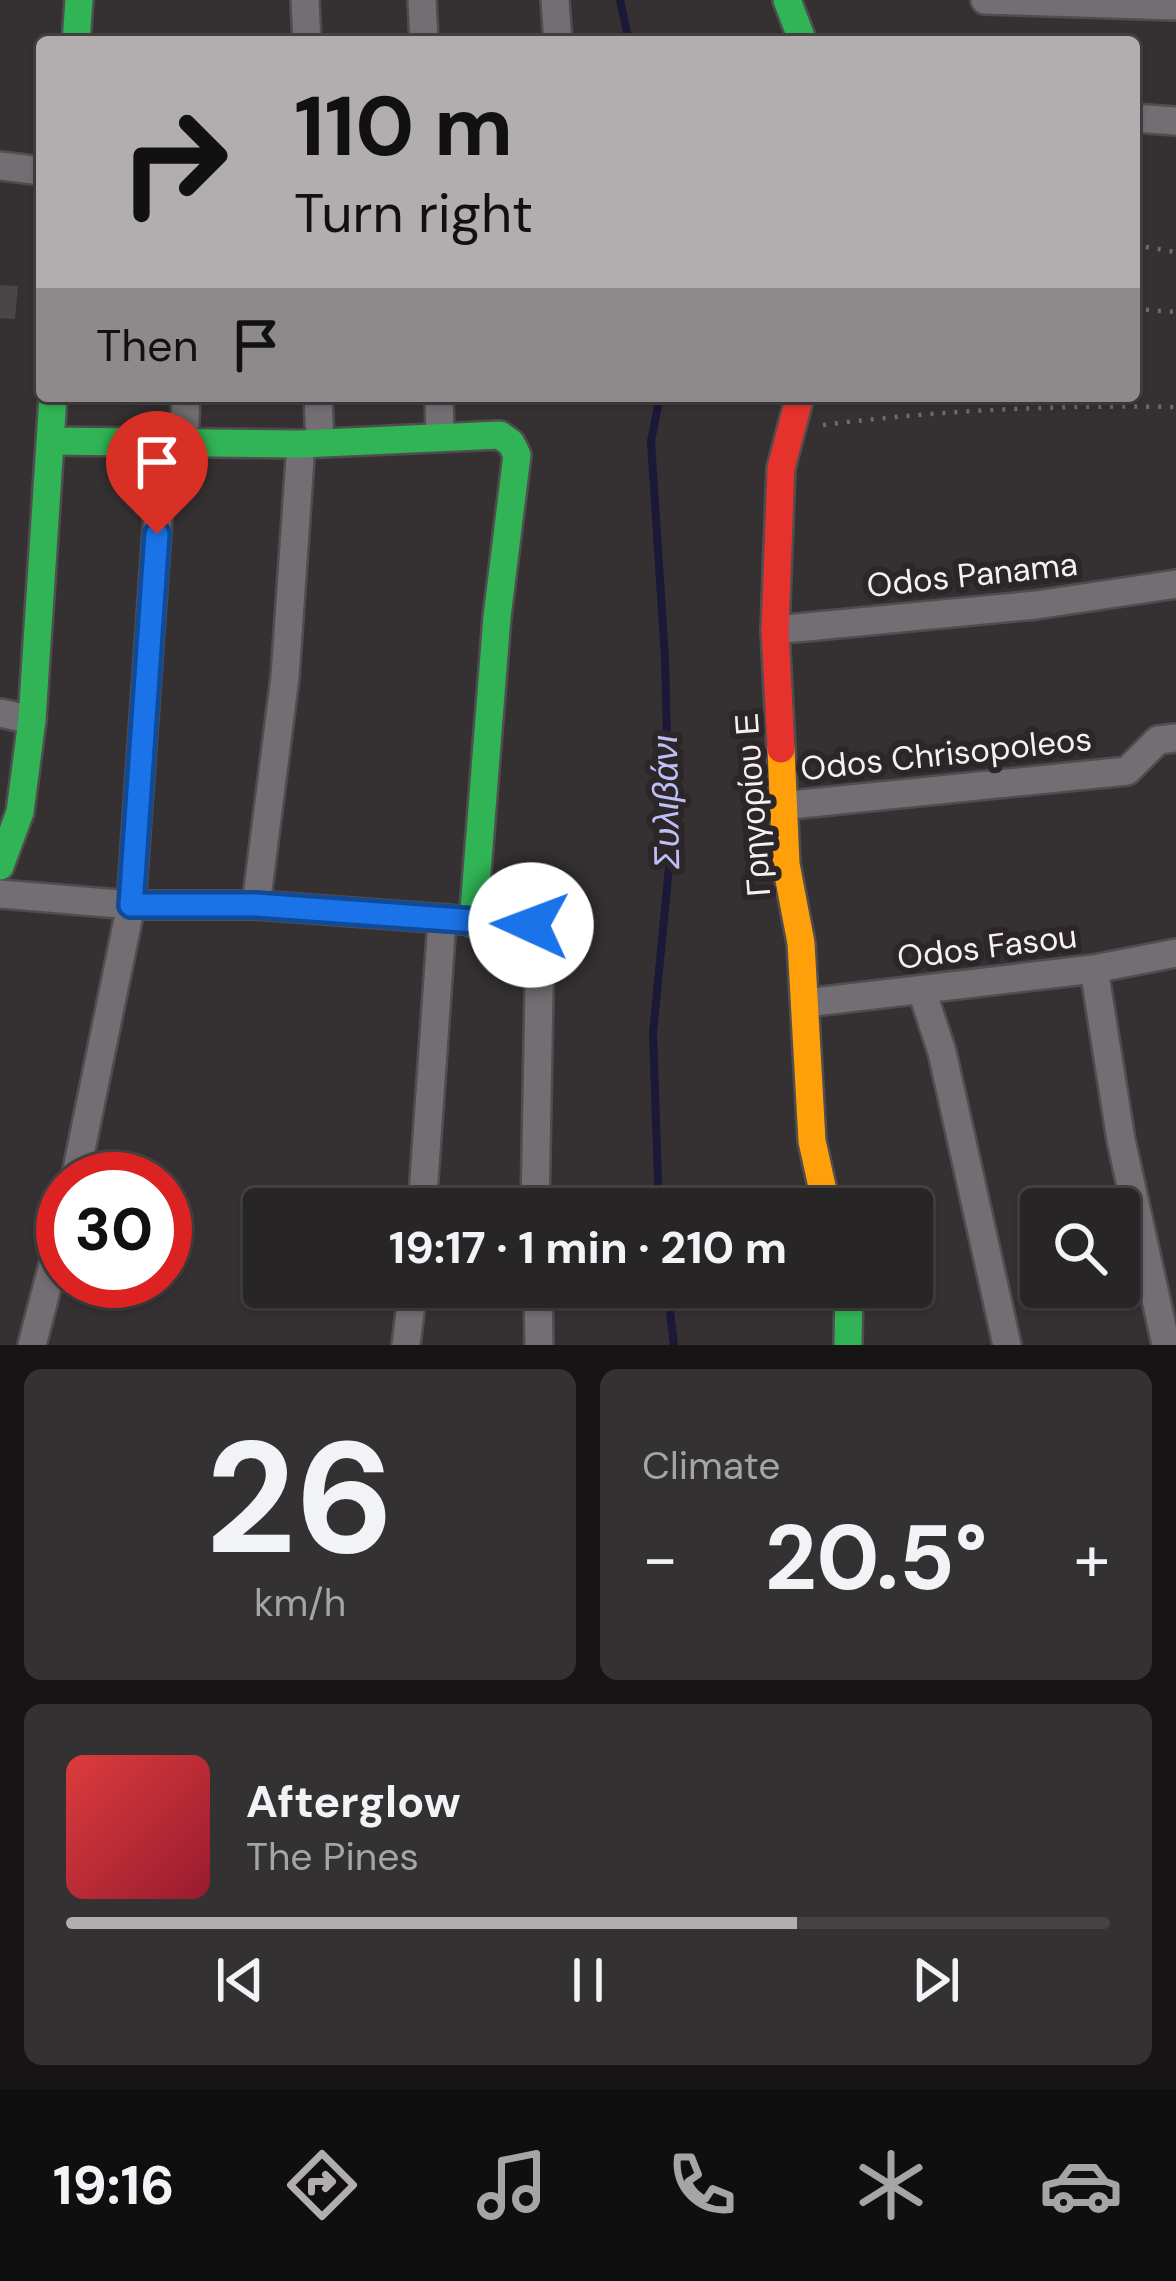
<!DOCTYPE html>
<meta charset="utf-8">
<style>
:root{--surface:#282526;--page:#343132;--text:#f1f3f6;--muted:#a5a5a7;--line:#444243;--accent:#b2adaf}
body{margin:0;font-family:"DM Sans",sans-serif;background:var(--page);color:var(--text);height:100vh;display:flex;flex-direction:column;font-size:45px;white-space:nowrap}
*{box-sizing:border-box;margin:0}
p{font-size:39px;color:var(--muted)}
.icon{flex:none;width:66px;height:66px;fill:none;stroke:currentColor;stroke-width:2;stroke-linecap:round;stroke-linejoin:round}
.map{position:relative;height:1345px;overflow:hidden}
.sheet{display:flex;flex-direction:column;gap:24px;padding:24px;background:#161415;flex:1}
.sheet>*{flex:none}
.hud{position:absolute;left:36px;top:36px;width:1104px;height:366px;border-radius:12px;box-shadow:0 3px 9px #0004,0 0 0 3px var(--line);background:#b2adaf;color:#111;overflow:hidden}
.buttons{position:absolute;left:1020px;top:1188px;display:grid;gap:24px}
.buttons a{display:grid;place-items:center;width:120px;height:120px;border-radius:12px;background:var(--surface);box-shadow:0 3px 9px #0004,0 0 0 3px var(--line);font-size:60px}
.speed{position:absolute;left:36px;top:1152px;display:flex;gap:24px;font-size:60px;font-weight:700;text-align:center}
.speed>*{display:grid;place-content:center;width:156px;height:156px;border-radius:50%;background:var(--surface);box-shadow:0 3px 9px #0004,0 0 0 3px var(--line);line-height:1}
.speed .limit{border:18px solid #d22;background:#fff;color:#111}
.pin{position:absolute;display:grid;place-items:center;width:102px;height:102px;color:#fff;margin:-123px -51px;border-radius:50% 50% 50% 0;rotate:-45deg;box-shadow:0 0 12px #0007}
.pin .icon{rotate:45deg}
.me{position:absolute;width:132px;margin:-66px;rotate:272deg;stroke-linejoin:round;filter:drop-shadow(0 0 9px #0008)}
.turn{display:flex;align-items:center;gap:42px;height:252px;padding:0 60px;font-size:54px}
.turn .icon{width:156px;height:156px;stroke-width:2.5}
.turn b{display:block;font-size:84px;line-height:102px}
.then{display:flex;align-items:center;height:114px;padding:0 60px;background:#0003;gap:24px;font-size:45px}
.big{font-size:90px;font-weight:700;line-height:1.1}
.sheet .card{flex:1;display:flex;flex-direction:column;justify-content:center;gap:18px;min-width:0;padding:0 42px;border-radius:18px;background:var(--page)}
.sheet .dial{align-items:center;gap:0}
.dial b{font-size:156px;line-height:1}
.song{display:flex;align-items:center;gap:36px}
.cover{width:144px;height:144px;border-radius:18px;background:linear-gradient(135deg,hsl(0 70% 55%),hsl(350 70% 35%))}
.played{height:12px;border-radius:6px;background:linear-gradient(90deg,var(--accent) 70%,var(--line) 70%)}
.keys{display:flex;justify-content:space-around;direction:ltr}
.heat{display:flex;justify-content:space-between;align-items:center;font-size:66px;direction:ltr}
.sheet .tiles{flex:1;display:grid;gap:24px;grid-template-columns:1fr 1fr}
.card:last-child{grid-column:span 2}
.trip{position:absolute;left:243px;top:1188px;width:690px;height:120px;border-radius:12px;background:var(--surface);box-shadow:0 3px 9px #0004,0 0 0 3px var(--line);font-weight:700;line-height:120px;text-align:center}
.tabs{display:flex;height:192px;justify-content:space-around;align-items:center;background:#100f0f;color:var(--muted)}
.tabs .icon{width:84px;height:84px}
.tabs .current{color:var(--accent)}
.tabs b{font-size:54px;color:var(--text)}
.map>svg:first-child{display:block}
</style>
<div class="map">
<svg width="1176" height="1345" viewBox="0 0 1176 1345">
<rect width="100%" height="100%" fill="#353133"/>
<g fill="none" stroke-linecap="round" stroke-linejoin="round">
<path stroke="#1b1838" stroke-width="8" d="M620,0L629,42
M659,1209L653,1033L670,857L665,658L651,441L660,396
M667,1287L674,1345"/>
</g>
<path fill="#4a4647" d="M0,285L18,286L15,319L0,318Z"/>
<g fill="none" stroke-linecap="round" stroke-linejoin="round">
<defs>
<path id="street" d="M305,0L307,42
M422,0L424,42
M555,0L558,42
M985,0L1176,6
M1134,118L1176,121
M0,166L42,171
M318,396L320,442
M439,396L440,437
M184,444L186,396
M775,630L1036,605L1176,584
M0,713L32,720
M781,806L1127,771L1158,740L1176,738
M0,894L131,905H256L531,925L540,936L535,1209
M256,905L285,677L301,444
M1094,969L1121,1140L1166,1345
M922,991L942,1052L1007,1345
M806,1003L1094,969L1176,953
M75,1179L131,905L163,444
M422,1209L442,921
M538,1287L539,1345
M32,1345L63,1226
M406,1345L413,1287"/>
<path id="fast" d="M787,0L803,42
M76,42L79,0
M50,441L301,444L500,435L511,443L517,455L497,617L473,923
M0,866L20,812L32,720L53,396
M848,1345L849,1287"/>
<path id="slow" d="M781,749L786,864L801,943L812,1141L827,1209"/>
<path id="jam" d="M781,749L775,630L781,468L800,396"/>
</defs>
<use href="#street" stroke="#4f4d4e" stroke-width="32"/>
<use href="#fast" stroke="#4f4d4e" stroke-width="32"/>
<use href="#slow" stroke="#4f4d4e" stroke-width="32"/>
<use href="#jam" stroke="#4f4d4e" stroke-width="32"/>
<path stroke="#6e6b6e" stroke-width="4.5" stroke-dasharray="3 9" stroke-linecap="butt" d="M1134,245L1176,252
M1134,309L1176,312
M823,425C941,410 1057,405 1176,407"/>
<use href="#street" stroke="#726e73" stroke-width="27"/>
<use href="#fast" stroke="#30b455" stroke-width="27"/>
<use href="#slow" stroke="#ff9f0a" stroke-width="27"/>
<use href="#jam" stroke="#e5322d" stroke-width="27"/>
</g>
<g fill="none" stroke-linecap="round" stroke-linejoin="round">
<defs>
<path id="route" d="M157,534L131,905H256L531,925"/>
</defs>
<use href="#route" stroke="#114b97" stroke-width="30"/>
<use href="#route" stroke="#1a73e8" stroke-width="21"/>
</g>
<g text-anchor="middle" stroke-width="12" stroke-linejoin="round" paint-order="stroke">
<g font-size="33" fill="#f5f0f2" stroke="#2c2628">
<text transform="translate(972 574) rotate(-6)" y="12">Odos Panama</text>
<text transform="translate(946 753) rotate(-6)" y="12">Odos Chrisopoleos</text>
<text transform="translate(752 805) rotate(-94)" y="12">Γρηγορίου Ε</text>
<text transform="translate(987 946) rotate(-7)" y="12">Odos Fasou</text>
</g>
<g font-size="36" font-style="italic" fill="#bdbff6" stroke="#2c2628">
<text transform="translate(665 802) rotate(-91)" y="13">Συλιβάνι</text>
</g>
</g>
</svg>
<div class="buttons">
<a><svg class="icon" aria-label="search" viewBox="0 0 24 24"><circle cx="10" cy="10" r="6"/><path d="M15 15l6 6"/></svg></a>
</div>
<div class="speed"><div class="limit">30</div></div>
<div class="pin" style="left:157px;top:534px;background:#d93025"><svg class="icon" aria-label="arrive" viewBox="0 0 24 24"><path d="M6 21V4h12l-3 4 3 4H6"/></svg></div>
<svg class="me" style="left:531px;top:925px" viewBox="-20 -20 40 40"><circle r="19" fill="#fff"/><path d="M0-13L10 11 0 6-10 11z" fill="#1a73e8"/></svg>
<div class="trip">19:17 · 1 min · 210 m</div>
<div class="hud">
<div class="turn"><svg class="icon" aria-label="right" viewBox="0 0 24 24"><path d="M7 20v-9h11M14 6l5 5-5 5"/></svg><div><b>110 m</b>Turn right</div></div>
<div class="then">Then<svg class="icon" aria-label="arrive" viewBox="0 0 24 24"><path d="M6 21V4h12l-3 4 3 4H6"/></svg></div>
</div>
</div>
<section class="sheet">
<div class="tiles">
<div class="card dial"><b>26</b><p>km/h</p></div>
<div class="card"><p>Climate</p>
<div class="heat"><a>−</a><b class="big">20.5°</b><a>+</a></div>
</div>
<div class="card">
<div class="song"><i class="cover"></i><div><b>Afterglow</b><p>The Pines</p></div></div>
<div class="played"></div>
<div class="keys"><svg class="icon" aria-label="previous" viewBox="0 0 24 24"><path d="M18 5L8 12l10 7zM5 5v14"/></svg><svg class="icon" aria-label="pause" viewBox="0 0 24 24"><path d="M8 5v14M16 5v14"/></svg><svg class="icon" aria-label="next" viewBox="0 0 24 24"><path d="M6 5l10 7-10 7zM19 5v14"/></svg></div>
</div>
</div>
</section>
<nav class="tabs">
<b>19:16</b>
<svg class="icon current" aria-label="directions" viewBox="0 0 24 24"><path d="M12 3l9 9-9 9-9-9zM9 14v-3h6M13 9l2 2-2 2"/></svg>
<svg class="icon" aria-label="music" viewBox="0 0 24 24"><path d="M9 18V5l10-2v13"/><circle cx="6" cy="18" r="3"/><circle cx="16" cy="16" r="3"/></svg>
<svg class="icon" aria-label="phone" viewBox="0 0 24 24"><path d="M5 4h4l2 5-3 2q2 4 5 5l2-3 5 2v4C11 20 4 13 5 4z"/></svg>
<svg class="icon" aria-label="climate" viewBox="0 0 24 24"><path d="M12 3v18M4 7l16 10M4 17L20 7"/></svg>
<svg class="icon" aria-label="car" viewBox="0 0 24 24"><path d="M5 17H2v-5l4-1 3-4h7l3 4 3 1v5h-3M9 17h6M6 11h13"/><circle cx="7" cy="17" r="2"/><circle cx="17" cy="17" r="2"/></svg>
</nav>
